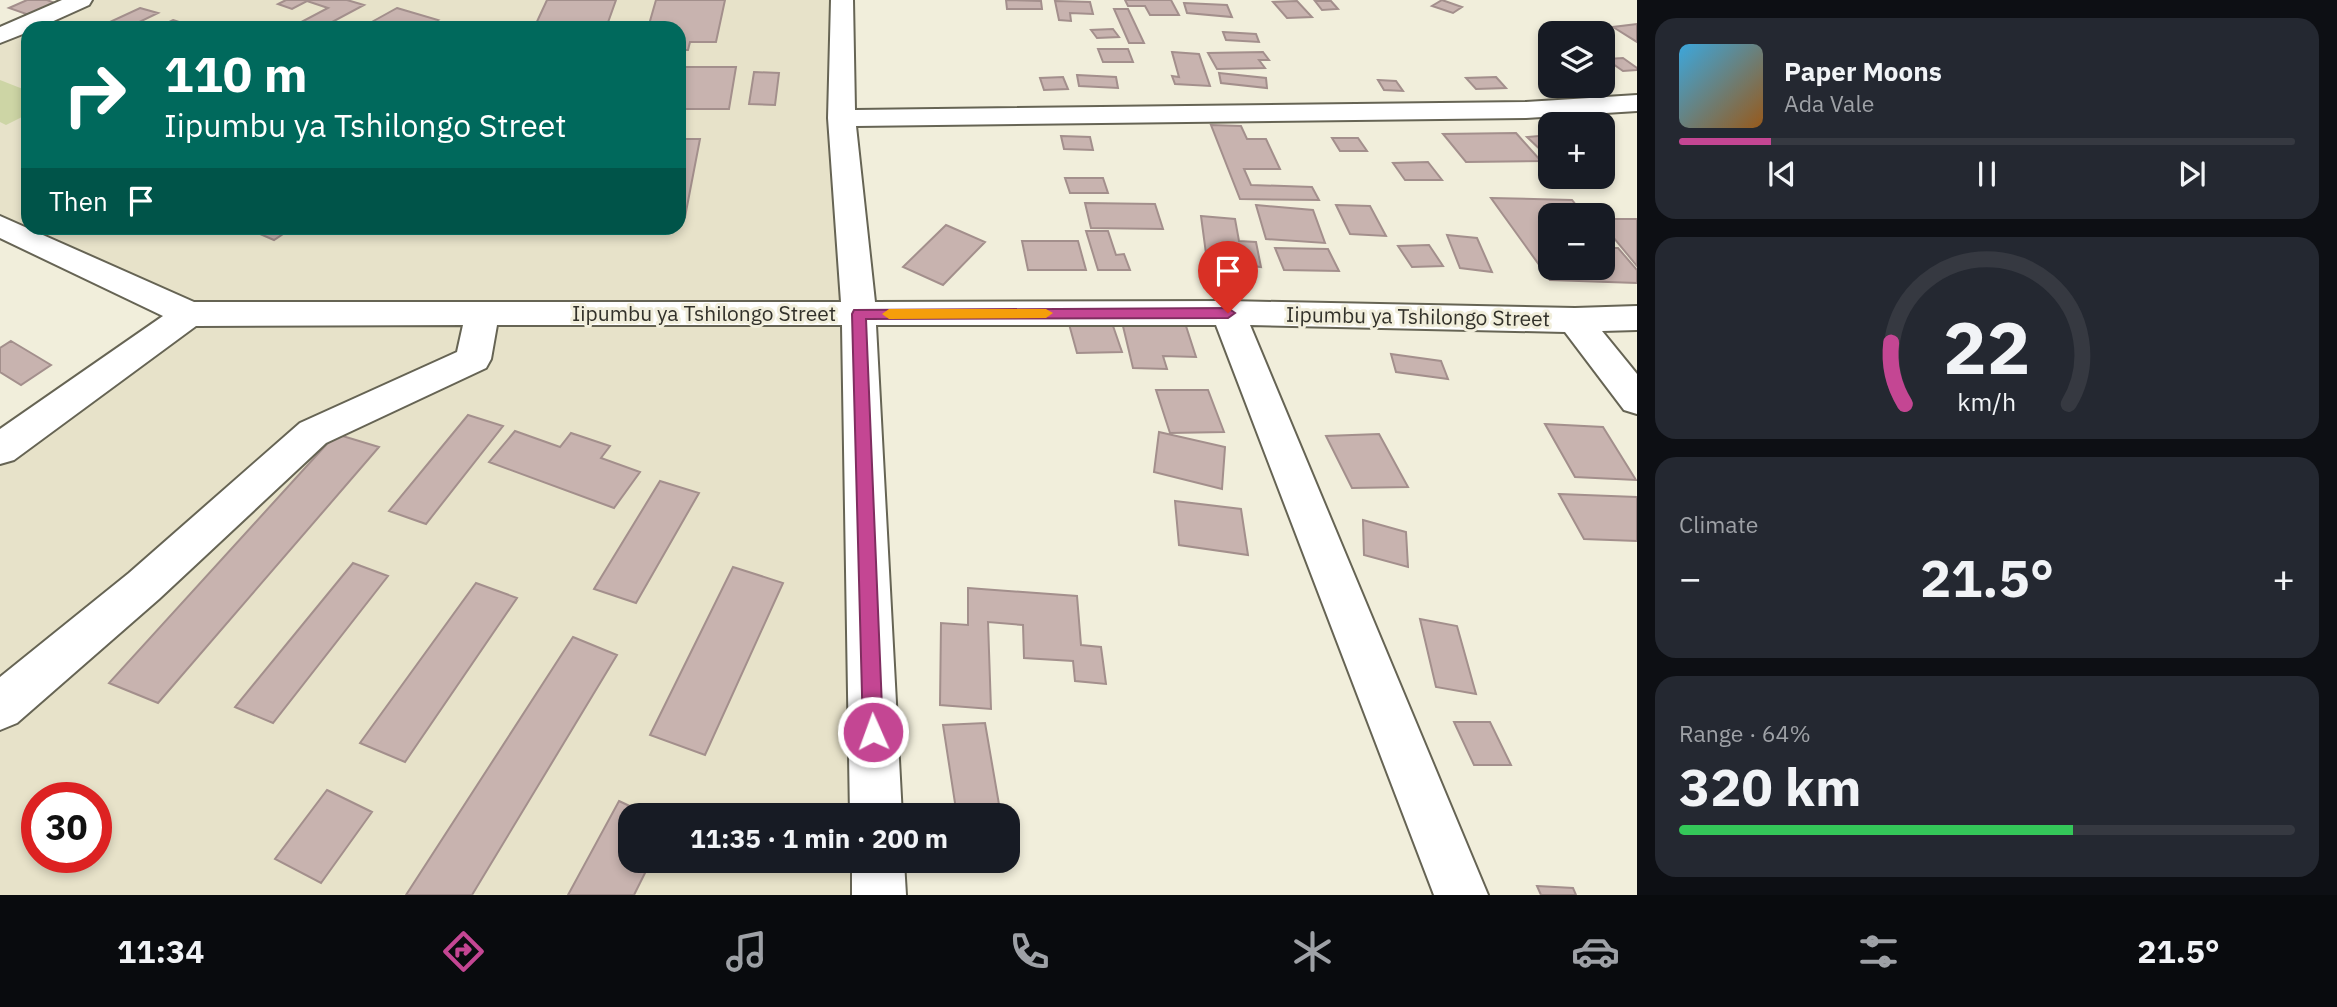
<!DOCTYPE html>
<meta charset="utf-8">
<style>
:root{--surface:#171b24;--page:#242831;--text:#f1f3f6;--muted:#9ea1a6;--line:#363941;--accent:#c44693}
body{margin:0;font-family:"IBM Plex Sans",sans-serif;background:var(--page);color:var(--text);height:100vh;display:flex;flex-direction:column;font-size:26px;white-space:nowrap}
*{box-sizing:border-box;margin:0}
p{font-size:23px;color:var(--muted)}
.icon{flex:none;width:38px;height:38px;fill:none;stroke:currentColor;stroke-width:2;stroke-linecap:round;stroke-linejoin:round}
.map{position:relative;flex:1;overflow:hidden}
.sheet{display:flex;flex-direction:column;gap:18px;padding:18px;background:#0d0f14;width:700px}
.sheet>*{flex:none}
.hud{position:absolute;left:21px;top:21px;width:665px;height:214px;border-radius:21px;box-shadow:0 4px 10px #0003;background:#00695c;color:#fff;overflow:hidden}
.controls{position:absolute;left:1538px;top:21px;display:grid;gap:14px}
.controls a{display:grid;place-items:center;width:77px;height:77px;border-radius:14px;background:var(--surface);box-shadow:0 4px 10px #0003;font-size:35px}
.speed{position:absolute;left:21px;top:782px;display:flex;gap:14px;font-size:35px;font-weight:700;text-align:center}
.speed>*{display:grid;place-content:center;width:91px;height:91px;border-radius:50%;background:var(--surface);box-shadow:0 4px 10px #0003;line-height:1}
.speed .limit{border:10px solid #d22;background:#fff;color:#111}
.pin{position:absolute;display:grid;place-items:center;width:60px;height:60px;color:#fff;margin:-72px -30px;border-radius:50% 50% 50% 0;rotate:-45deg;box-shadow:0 0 7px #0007}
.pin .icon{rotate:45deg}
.me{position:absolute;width:77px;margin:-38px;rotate:358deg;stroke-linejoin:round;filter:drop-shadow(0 0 5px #0008)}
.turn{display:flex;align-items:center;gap:24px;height:147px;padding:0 28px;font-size:32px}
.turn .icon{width:91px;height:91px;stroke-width:2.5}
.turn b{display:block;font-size:49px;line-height:60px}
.then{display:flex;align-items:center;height:66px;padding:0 28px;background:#0003;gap:14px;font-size:26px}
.big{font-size:52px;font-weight:700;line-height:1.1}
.sheet .tile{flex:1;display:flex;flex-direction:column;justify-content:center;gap:10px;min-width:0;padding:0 24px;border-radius:21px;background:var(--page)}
.sheet .dial{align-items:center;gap:0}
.dial svg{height:182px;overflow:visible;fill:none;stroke:var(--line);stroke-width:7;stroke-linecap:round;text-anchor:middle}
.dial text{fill:var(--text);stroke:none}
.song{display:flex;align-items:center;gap:21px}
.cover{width:84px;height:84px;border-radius:10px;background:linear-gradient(135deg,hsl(200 70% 55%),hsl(30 70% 35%))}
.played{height:7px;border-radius:4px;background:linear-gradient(90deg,var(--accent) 15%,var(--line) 15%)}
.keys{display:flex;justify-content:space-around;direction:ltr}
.heat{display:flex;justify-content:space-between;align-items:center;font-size:38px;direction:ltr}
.charge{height:10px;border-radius:5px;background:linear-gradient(90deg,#34c759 64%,var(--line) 0)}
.trip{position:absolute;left:618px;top:803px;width:402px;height:70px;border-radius:21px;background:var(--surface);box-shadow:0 4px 10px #0003;font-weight:700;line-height:70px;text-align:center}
.tab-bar{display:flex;height:112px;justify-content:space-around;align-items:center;background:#090b0e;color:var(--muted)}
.tab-bar .icon{width:49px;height:49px}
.tab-bar .on{color:var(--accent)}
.tab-bar b{font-size:32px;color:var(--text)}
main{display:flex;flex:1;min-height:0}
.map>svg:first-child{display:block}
</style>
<main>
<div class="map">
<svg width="1637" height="895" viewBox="0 0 1637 895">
<rect width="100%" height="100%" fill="#f1eedb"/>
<path fill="#e7e2c9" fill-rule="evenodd" d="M81,0H842L876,815L630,816V861H878L879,895H0V449L188,314L0,226V36ZM28,28H679V228H28ZM37,798H96V858H37Z"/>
<path fill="#cdd5a5" d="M0,80L28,91V114L6,125L0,122Z"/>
<path fill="#c8b3af" stroke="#a38f8c" stroke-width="2" d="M27,0H47L55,3L29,15L9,8Z
M286,0H347L364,5L321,28H290L328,8L307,1L292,9L278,4Z
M547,0H616L606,28H534Z
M656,0H725L716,42H690L688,50H679V28H648Z
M1006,0L1041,1L1042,9H1007Z
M1125,0H1171L1179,15H1150L1145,6H1128Z
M1442,0L1462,7L1453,13L1432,6Z
M1055,1L1090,2L1093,14L1070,13L1071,21L1059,20Z
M1297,1L1312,17L1287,18L1273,2Z
M1315,1H1331L1338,9L1322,10Z
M1184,3L1227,5L1232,17L1187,13Z
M140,8L158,13L127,28H97Z
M397,8L438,20L424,28H361Z
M1114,9H1128L1144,43H1129Z
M173,20L191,26L157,28Z
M1637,24V42L1613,27Z
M1113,29L1119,37L1097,38L1091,30Z
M1223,32L1256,34L1259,42L1226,40Z
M1098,49H1128L1133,62H1103Z
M1172,52L1199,54L1210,86L1175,84L1172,76L1179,77Z
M1263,52L1269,60H1259L1265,68L1217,69L1208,53Z
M1623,58L1637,68V70L1623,71L1606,59Z
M679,67H736L729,109H679Z
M754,72L779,73L775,105L749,104Z
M1219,73L1266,78L1267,88L1221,83Z
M1077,75L1116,77L1118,88L1079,86Z
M1063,77L1068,89L1044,90L1040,78Z
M1496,77L1506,88L1476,89L1466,78Z
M1378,80L1396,81L1403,91L1384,90Z
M1211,125L1241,126L1247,139H1266L1280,169H1244L1251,185L1312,187L1319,200L1240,199Z
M1516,133L1541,161L1466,162L1443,134Z
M1550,135V156H1547L1527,137Z
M1061,136L1090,137L1093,150L1064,149Z
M1332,138H1358L1367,151H1340Z
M679,139H700L685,217H679Z
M1428,162L1442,180H1405L1393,163Z
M1065,178H1103L1108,193H1070Z
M1491,198L1572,200L1584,215H1550V268H1603V248H1618L1637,270V283L1550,280Z
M1085,203L1155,204L1163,229L1091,228Z
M1256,205L1313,210L1325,243L1266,239Z
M1336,205L1370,206L1386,236L1350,234Z
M1201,216L1235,219L1239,241L1256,242L1261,267L1207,261Z
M1603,219H1637V266L1603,225Z
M946,225L985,242L943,285L903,267Z
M255,228H292L274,240L251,230Z
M1086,231H1108L1116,255L1124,254L1130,270H1098Z
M1447,235L1477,238L1492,272L1460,268Z
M1022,241H1078L1086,270H1028Z
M1429,245L1443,266L1412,267L1398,246Z
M1275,248L1328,249L1339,271L1284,270Z
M1122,322L1185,323L1196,357L1163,356L1167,369L1133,368Z
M1112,323L1122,352L1077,353L1069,324Z
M11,341L51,365L21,385L0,372V348Z
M1391,354L1441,361L1448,379L1396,372Z
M1156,390H1208L1224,432L1170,433Z
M468,415L503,426L426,524L389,511Z
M1545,424L1603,427L1636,480L1575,477Z
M515,431L560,447L571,433L610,446L601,458L640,472L614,508L489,462Z
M1159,432L1225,447L1222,489L1154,472Z
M336,434L379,447L158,703L109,683Z
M1379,434L1408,487L1352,488L1326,436Z
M660,481L699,493L636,603L594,589Z
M1559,494L1637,497V541L1584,539Z
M1175,501L1241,509L1248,555L1179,545Z
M1363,520L1406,532L1408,567L1364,555Z
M353,563L388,576L273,723L235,707Z
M733,567L783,583L705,755L650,735Z
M476,583L517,598L405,762L360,743Z
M968,588L1077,596L1081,645L1101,647L1106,684L1075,681L1073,661L1024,658L1023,625L988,622L991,709L940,705L941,623L968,625Z
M1420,619L1457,626L1476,694L1436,687Z
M573,637L617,655L472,895H406Z
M1454,722H1490L1511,765H1474Z
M985,723L1001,816H957L943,725Z
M327,790L372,812L321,883L275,859Z
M619,801L651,816H630V861H651L634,895H568Z
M1537,886L1573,888L1576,895H1541Z"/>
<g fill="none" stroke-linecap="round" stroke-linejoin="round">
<defs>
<path id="minor" d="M62,0H92L89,5L38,28H28V32L0,43V27Z
M831,0H853L855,110L1526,102L1637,95V111L1526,118L856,126L875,302L1228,301L1575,308L1637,306V330L1602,331L1637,374V414L1624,410L1565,332L1250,325L1488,895H1434L1216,325H876L902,816H850L842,325H497L491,359L486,368L326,443L159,599L17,723L0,730V677L129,573L300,423L457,352L463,325L196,326L14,460L0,464V429L163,316L0,238V216L194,302H841L828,118Z
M852,861H904L906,895H852Z"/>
</defs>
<use href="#minor" stroke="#666454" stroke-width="4"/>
<use href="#minor" fill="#fff" fill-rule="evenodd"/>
</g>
<path fill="#c44693" stroke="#7f2e60" stroke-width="2" d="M1228,308L1235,313L1228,318L866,319L883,732L880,739L873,742L866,739L863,732L852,314L854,310Z"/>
<path fill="#f59e0b" d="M889,309H1046L1053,313L1046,318L889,319L882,314Z"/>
<g text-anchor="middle" stroke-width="6" stroke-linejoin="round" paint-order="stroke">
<g font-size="21" fill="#32312a" stroke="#f1eedb">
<text x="704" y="321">Iipumbu ya Tshilongo Street</text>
<text transform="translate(1418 317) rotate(1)" y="7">Iipumbu ya Tshilongo Street</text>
</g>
</g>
</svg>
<div class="controls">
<a><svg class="icon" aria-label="layers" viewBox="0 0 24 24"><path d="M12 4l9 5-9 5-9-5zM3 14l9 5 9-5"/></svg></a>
<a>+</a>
<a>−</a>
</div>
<div class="speed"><div class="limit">30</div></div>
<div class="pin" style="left:1228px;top:313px;background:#d93025"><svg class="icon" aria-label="arrive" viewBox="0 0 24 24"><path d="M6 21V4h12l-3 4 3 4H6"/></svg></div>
<svg class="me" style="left:873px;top:732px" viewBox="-20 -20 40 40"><circle r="17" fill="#c44693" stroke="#fff" stroke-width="3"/><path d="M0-11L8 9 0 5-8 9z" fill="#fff"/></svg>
<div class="trip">11:35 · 1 min · 200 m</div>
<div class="hud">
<div class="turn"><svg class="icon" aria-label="right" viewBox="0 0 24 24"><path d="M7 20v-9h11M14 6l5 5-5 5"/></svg><div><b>110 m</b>Iipumbu ya Tshilongo Street</div></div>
<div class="then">Then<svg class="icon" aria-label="arrive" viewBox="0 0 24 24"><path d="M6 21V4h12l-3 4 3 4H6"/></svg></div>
</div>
</div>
<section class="sheet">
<div class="tile">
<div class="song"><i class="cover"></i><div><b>Paper Moons</b><p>Ada Vale</p></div></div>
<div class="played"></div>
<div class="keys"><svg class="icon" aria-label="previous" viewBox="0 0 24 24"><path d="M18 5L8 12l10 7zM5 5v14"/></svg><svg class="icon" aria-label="pause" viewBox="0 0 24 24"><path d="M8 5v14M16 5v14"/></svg><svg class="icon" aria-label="next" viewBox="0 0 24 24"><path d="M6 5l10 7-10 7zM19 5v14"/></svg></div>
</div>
<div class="tile dial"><svg viewBox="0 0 100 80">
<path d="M14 69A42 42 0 1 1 86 69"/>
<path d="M14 69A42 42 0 0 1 8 42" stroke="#c44693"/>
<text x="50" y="56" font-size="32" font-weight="700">22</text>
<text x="50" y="72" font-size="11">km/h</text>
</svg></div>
<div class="tile"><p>Climate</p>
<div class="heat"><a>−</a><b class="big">21.5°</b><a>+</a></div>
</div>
<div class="tile"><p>Range · 64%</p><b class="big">320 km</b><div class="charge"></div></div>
</section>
</main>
<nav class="tab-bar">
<b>11:34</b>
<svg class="icon on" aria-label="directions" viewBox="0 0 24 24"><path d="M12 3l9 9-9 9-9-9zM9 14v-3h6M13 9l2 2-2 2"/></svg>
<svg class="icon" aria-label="music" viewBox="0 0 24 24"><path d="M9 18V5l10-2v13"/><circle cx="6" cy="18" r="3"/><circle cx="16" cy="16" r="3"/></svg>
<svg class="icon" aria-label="phone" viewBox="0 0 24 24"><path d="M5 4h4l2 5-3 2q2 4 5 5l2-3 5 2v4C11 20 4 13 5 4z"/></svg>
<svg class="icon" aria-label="climate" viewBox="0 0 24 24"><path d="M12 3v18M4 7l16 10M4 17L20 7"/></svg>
<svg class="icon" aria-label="car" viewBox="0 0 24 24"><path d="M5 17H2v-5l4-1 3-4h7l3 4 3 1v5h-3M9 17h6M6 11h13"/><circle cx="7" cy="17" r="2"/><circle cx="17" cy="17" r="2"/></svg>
<svg class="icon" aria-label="filters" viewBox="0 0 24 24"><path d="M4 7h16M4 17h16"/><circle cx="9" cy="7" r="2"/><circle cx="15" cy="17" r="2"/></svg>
<b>21.5°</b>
</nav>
